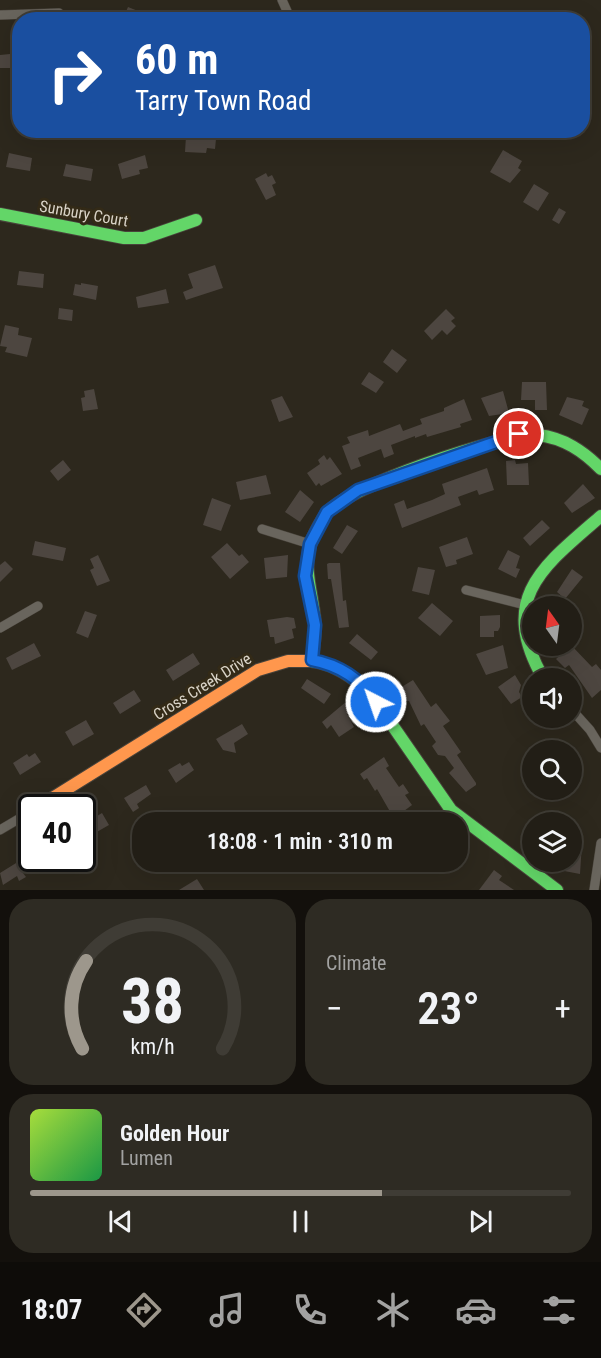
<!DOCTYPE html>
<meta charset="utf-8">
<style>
:root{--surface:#221e16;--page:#2e2b23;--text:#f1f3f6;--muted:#a2a2a1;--line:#3f3c35;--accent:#9d978c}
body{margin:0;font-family:"Roboto Condensed",sans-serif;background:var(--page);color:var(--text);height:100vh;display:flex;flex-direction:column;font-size:22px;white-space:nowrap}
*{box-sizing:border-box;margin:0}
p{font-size:20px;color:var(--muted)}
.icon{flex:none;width:33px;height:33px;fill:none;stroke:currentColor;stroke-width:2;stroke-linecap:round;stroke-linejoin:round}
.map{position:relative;height:890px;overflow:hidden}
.details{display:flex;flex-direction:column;gap:9px;padding:9px;background:#13100c;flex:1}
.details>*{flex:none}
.hud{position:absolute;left:12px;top:12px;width:578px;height:126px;border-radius:24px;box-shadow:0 6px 24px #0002,0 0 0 2px var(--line);background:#1a4fa0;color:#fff;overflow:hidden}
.needle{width:39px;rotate:346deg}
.buttons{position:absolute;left:522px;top:596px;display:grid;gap:12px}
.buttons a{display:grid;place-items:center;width:60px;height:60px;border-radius:50%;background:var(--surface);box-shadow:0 6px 24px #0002,0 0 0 2px var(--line);font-size:30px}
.speed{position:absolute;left:18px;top:794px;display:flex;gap:12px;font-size:30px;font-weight:700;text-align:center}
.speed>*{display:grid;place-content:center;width:78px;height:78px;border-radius:50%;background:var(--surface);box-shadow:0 6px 24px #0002,0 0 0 2px var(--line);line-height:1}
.speed .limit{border:3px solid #111;border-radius:9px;background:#fff;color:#111}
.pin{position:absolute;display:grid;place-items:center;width:51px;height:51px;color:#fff;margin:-26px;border:3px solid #fff;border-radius:50%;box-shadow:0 2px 6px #0007}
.me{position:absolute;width:66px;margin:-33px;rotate:319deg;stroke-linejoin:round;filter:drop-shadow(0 0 4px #0008)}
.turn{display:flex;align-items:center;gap:21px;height:126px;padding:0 24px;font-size:27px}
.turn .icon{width:78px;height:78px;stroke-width:2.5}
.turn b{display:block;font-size:42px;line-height:51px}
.big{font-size:45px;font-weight:600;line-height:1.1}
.details .widget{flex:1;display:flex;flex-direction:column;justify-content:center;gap:9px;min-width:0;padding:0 21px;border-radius:24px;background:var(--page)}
.details .dial{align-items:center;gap:0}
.dial svg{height:156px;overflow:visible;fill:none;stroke:var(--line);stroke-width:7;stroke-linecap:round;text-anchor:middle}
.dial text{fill:var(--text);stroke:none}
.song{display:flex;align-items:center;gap:18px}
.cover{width:72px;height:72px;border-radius:9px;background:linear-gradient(135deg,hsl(80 70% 55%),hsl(140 70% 35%))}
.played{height:6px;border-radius:3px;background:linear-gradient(90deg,var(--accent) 65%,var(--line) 65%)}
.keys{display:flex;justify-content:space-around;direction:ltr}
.heat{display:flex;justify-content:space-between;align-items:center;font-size:33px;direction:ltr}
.details .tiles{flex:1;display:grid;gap:9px;grid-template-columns:1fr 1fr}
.widget:last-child{grid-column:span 2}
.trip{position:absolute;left:132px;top:812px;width:336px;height:60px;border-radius:24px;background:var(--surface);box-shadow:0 6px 24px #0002,0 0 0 2px var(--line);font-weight:600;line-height:60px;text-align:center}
.tab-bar{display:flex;height:96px;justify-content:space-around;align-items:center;background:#0e0c09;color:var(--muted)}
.tab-bar .icon{width:42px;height:42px}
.tab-bar .selected{color:var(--accent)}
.tab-bar b{font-size:27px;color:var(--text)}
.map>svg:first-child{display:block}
</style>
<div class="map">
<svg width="601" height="890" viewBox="0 0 601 890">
<rect width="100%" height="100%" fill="#2d281d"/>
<path fill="#4d4640" d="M128,7L158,19V20H132L124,16Z
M10,54V68H0V55Z
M186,136L216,139L215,149L207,148L206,153L185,152Z
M503,150L522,161L518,168L521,170L510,183L490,172Z
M9,153L32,158L30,171L6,167Z
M145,155L148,168L139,170L140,174L122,179L118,164Z
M66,164L93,169L91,181L63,176Z
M266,173L268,177L272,175L276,183L272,185L276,195L266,200L255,179Z
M534,184L549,193L538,211L523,202Z
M559,208L566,212L559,224L552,220Z
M215,265L223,288L186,300L183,292L193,288L188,274Z
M19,271L44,274L43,288L17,285Z
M81,283L98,286L96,300L73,295L75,284L81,285Z
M166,289L169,303L138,308L136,297Z
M59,308L73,310L72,321L58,319Z
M446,309L455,318L451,321L456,326L447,335L442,330L432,340L424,331Z
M5,325L19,328L18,335L32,338L27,357L5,352L7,347L0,346Z
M392,349L407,360L397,373L383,362Z
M369,372L384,382L376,393L361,384Z
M522,382H546L547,410H535V400H521Z
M94,389L98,409L83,411L81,398L85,397L84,391Z
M503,391L509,413L489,416L481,398Z
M282,396L293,417L279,422L271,400Z
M567,397L584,401L582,406L589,409L582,425L559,415Z
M464,399L472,420L460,424L461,427L427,437L426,434L415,438V436L391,445L394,454L384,458L381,449L358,458L361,466L351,470L342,446L350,443L347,437L368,430L369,436L400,424L403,431L422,424L420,419L444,411V408Z
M324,455L327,460L330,457L342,474L321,486L319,483L316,486L307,473L320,464L318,460Z
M63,460L71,470L58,481L50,471Z
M515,460L516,464L528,463L529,485H507L506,461Z
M487,468L494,490L479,495L477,490L458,497L461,505L402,528L394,504L404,500L407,509L432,500L445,494L442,484Z
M266,475L271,494L240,500L236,482Z
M583,484L595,498L572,513L564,503Z
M300,490L314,502L300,522L285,512Z
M212,498L231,505L221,531L203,525Z
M542,520L550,528L530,546L523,538Z
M347,525L358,531L342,554L333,548Z
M467,537L473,554L456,560L457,564L446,567L439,547Z
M35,541L66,548L63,561L32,555Z
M227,543L239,556L242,554L249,562L230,579L211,557Z
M508,550L520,556L516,568L520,569L516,578L498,569Z
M98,555L110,581L97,586L90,570L94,568L90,559Z
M288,555L287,577L266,579L264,558Z
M5,561L13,569L0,582V565Z
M329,563H340L343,601L346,600L349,627L339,628L331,579H328L327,564Z
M418,567L435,570L429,595L412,591Z
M572,569L583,577L565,599L557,592Z
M432,603L453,621L440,636L418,618Z
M85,611L97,615L88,638L76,633Z
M500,615V627L498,631H494V637H480V616Z
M287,617L294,618L296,628L292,629L294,638L275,644L274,637H270L267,620Z
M357,634L378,652L371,660L349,643Z
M34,643L41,656L12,670L6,658Z
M503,645L508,668L486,675L476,654Z
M571,645L592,667L596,664L601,670V690L592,698L569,665L565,668L556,659Z
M193,653L200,664L173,681L166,670Z
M515,675L521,685L519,692L522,697L511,704L498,687Z
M307,679L331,694L324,704L301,688Z
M413,680L431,707L436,703L450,721L443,726L461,752L457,755L476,783V785L466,792L449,773L454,768L445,756L438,755L432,746L436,742L424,724L421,726L409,701H402L395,691Z
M134,690L141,701L120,714L113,703Z
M347,701L353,710L347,714L354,727L339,737L331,725L327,729L322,722Z
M86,720L94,734L73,746L65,732Z
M242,724L248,734L234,743L236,753L223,750L216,739Z
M35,753L41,762L20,775L13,763L27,754L29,757Z
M384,757L389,766L386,768L399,787L403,784L409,793L405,795L412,805L404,811L413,822H396L377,789L375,791L367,778L364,780L360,774Z
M189,762L194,770L176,783L168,770L180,763L182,766Z
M146,785L151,794L137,804L139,808L133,812L124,798Z
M102,813L109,825L88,837L82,825Z
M572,842L582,843L580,874L559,870L561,861H572Z
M21,860L27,871L23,873L26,877L19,881L17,876L3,885L0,873Z
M285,861H308L298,872Z
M494,870L502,876L499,880L514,890H479Z
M197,879L204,890H179Z"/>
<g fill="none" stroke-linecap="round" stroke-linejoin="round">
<defs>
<path id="street" d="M282,0L291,20
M0,15L59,13
M262,529L310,544
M466,590L525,605
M0,628L38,606
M572,710L590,730L601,748
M0,830L32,811
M594,890L601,843"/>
<path id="fast" d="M0,214L124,238H144L196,220
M312,660C313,648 316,635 315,623C311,575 295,560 326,514C344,487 504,433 538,435C564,438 583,451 601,469
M311,661C335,664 353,677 370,693L451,810L557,890
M543,678C498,598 542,567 601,516"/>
<path id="slow" d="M38,807L258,670L288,661H311"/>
</defs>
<use href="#street" stroke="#48433b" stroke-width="10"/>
<use href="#fast" stroke="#48433b" stroke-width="14"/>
<use href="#slow" stroke="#48433b" stroke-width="14"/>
<use href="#street" stroke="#69655d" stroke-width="9"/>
<use href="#fast" stroke="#63d668" stroke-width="12"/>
<use href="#slow" stroke="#ff974d" stroke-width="12"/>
</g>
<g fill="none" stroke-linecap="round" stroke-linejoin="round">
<defs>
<path id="route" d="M376,702C360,678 339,665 312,660L315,625L305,576L310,544L327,512L358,490L519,434"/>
</defs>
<use href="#route" stroke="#114b97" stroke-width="15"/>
<use href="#route" stroke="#1a73e8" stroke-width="10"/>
</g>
<g text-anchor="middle" stroke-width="6" stroke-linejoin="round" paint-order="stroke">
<g font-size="16" fill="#d9d3c7" stroke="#332a17">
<text transform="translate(84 213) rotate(10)" y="6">Sunbury Court</text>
<text transform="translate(202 686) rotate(-32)" y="6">Cross Creek Drive</text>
</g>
</g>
</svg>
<div class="buttons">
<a><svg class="needle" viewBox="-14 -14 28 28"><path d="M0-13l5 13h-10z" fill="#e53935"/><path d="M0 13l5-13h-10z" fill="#a2a2a1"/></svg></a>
<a><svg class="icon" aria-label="sound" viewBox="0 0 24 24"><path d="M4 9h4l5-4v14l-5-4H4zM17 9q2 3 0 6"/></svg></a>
<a><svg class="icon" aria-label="search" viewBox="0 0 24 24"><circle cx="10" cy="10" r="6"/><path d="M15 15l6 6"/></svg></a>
<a><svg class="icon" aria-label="layers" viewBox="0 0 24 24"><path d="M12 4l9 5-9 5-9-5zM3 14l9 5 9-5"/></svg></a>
</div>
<div class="speed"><div class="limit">40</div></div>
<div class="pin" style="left:519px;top:434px;background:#d93025"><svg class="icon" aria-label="arrive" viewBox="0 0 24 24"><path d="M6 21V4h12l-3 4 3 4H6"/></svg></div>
<svg class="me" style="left:376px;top:702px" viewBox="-20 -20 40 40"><circle r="17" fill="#1a73e8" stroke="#fff" stroke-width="3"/><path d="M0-11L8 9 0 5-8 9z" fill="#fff"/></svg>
<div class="trip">18:08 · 1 min · 310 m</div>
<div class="hud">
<div class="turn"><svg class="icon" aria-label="right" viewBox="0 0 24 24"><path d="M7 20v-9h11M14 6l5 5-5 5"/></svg><div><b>60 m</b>Tarry Town Road</div></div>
</div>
</div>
<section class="details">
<div class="tiles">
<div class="widget dial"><svg viewBox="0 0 100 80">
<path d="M14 69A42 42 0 1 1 86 69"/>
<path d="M14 69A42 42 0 0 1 16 24" stroke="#9d978c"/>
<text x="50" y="56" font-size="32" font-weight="700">38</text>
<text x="50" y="72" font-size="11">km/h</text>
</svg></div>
<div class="widget"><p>Climate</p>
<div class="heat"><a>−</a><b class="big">23°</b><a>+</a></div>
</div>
<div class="widget">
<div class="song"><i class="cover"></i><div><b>Golden Hour</b><p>Lumen</p></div></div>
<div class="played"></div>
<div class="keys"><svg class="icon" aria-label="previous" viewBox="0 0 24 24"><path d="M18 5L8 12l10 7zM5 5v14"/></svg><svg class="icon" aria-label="pause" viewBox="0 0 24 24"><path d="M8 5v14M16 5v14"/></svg><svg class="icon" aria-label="next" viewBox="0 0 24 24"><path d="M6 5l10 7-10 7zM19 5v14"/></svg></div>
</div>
</div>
</section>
<nav class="tab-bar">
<b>18:07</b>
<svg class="icon selected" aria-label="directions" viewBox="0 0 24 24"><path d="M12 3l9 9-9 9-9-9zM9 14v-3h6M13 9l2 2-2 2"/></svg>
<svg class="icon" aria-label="music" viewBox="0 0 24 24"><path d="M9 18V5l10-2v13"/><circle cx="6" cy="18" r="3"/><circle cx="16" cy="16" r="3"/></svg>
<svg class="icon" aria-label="phone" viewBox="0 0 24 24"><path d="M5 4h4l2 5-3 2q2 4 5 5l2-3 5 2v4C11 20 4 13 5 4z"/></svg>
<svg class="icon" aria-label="climate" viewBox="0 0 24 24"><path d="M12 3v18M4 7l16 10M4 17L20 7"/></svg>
<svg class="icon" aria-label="car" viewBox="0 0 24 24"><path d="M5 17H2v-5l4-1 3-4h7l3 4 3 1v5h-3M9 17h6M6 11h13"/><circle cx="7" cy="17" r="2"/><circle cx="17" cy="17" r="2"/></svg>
<svg class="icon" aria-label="filters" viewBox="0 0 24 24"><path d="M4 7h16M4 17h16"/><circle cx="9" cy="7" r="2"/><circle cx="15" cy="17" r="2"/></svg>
</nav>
